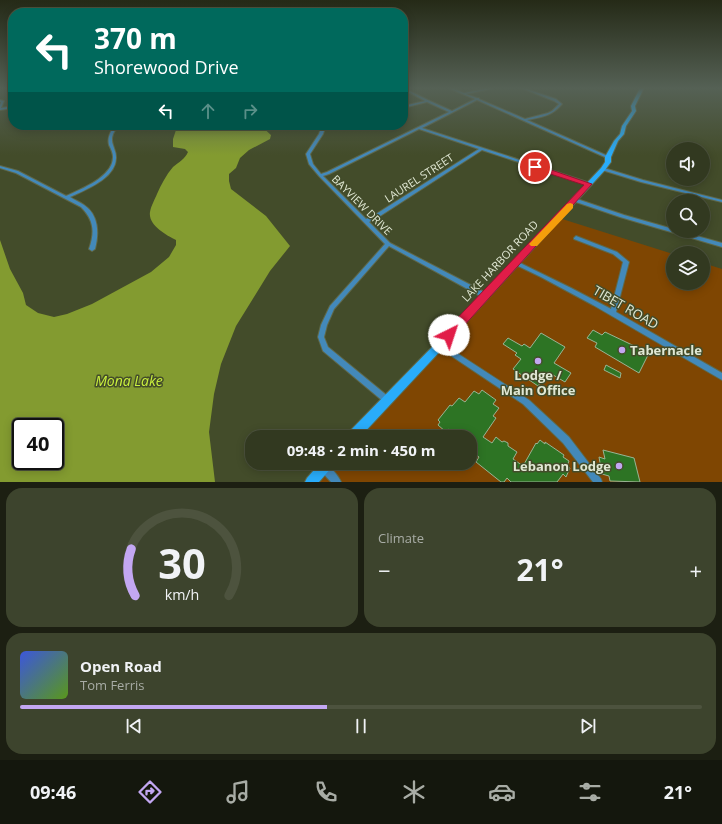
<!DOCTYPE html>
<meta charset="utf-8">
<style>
:root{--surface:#323920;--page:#3d442d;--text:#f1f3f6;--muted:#a8aca5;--line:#4d533e;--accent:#c3a7f2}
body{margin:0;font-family:"Open Sans",sans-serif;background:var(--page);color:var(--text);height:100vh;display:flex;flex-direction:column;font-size:15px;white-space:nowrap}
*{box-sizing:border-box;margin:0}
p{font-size:13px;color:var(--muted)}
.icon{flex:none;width:22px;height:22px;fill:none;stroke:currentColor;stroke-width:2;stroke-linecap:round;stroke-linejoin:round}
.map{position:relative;height:482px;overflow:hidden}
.sheet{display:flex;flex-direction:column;gap:6px;padding:6px;background:#1c1f12;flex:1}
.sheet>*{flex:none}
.hud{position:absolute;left:8px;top:8px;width:400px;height:122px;border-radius:16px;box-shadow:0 2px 10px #0003,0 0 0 1px var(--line);background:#00695c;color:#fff;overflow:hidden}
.controls{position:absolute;left:666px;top:142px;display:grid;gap:8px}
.controls a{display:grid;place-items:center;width:44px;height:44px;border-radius:50%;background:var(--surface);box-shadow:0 2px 10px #0003,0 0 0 1px var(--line);font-size:20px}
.speed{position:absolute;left:12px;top:418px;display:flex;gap:8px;font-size:20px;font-weight:700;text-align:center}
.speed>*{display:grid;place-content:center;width:52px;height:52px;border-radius:50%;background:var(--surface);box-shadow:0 2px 10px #0003,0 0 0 1px var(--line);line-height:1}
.speed .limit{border:2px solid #111;border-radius:6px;background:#fff;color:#111}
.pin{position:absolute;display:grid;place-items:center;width:34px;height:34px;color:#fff;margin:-17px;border:2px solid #fff;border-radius:50%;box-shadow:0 1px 4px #0007}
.me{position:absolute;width:44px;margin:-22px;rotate:41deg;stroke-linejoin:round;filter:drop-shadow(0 0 3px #0008)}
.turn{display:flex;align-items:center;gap:14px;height:84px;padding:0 20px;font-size:18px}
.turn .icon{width:52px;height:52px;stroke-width:2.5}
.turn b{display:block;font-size:28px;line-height:34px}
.lanes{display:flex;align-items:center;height:38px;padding:0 20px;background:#0003;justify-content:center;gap:20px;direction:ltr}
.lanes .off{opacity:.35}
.big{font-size:30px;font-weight:700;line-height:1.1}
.sheet .tile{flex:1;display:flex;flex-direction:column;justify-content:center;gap:6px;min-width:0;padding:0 14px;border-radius:16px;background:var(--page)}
.sheet .dial{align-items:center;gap:0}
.dial svg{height:104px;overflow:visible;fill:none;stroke:var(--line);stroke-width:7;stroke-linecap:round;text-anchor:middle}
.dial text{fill:var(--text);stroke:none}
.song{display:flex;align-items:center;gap:12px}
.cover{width:48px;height:48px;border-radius:6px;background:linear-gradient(135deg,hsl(230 70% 55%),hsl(90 70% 35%))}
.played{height:4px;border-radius:2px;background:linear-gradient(90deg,var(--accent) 45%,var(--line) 45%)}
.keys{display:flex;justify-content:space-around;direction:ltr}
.heat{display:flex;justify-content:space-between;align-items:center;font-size:22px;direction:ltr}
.sheet .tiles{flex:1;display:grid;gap:6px;grid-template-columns:1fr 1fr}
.tile:last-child{grid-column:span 2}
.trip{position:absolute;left:245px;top:430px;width:232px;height:40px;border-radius:16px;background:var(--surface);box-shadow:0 2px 10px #0003,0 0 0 1px var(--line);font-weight:700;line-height:40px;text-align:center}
.dock{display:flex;height:64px;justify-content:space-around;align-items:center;background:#14170d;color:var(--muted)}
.dock .icon{width:28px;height:28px}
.dock .active{color:var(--accent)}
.dock b{font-size:18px;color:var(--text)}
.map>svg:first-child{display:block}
</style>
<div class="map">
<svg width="722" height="482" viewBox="0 0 722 482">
<rect width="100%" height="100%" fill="#434c2a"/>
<path fill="#7f4602" d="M559,218L673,254V283H703V263L722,269V482H311L328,463H470V437H352Z"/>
<path fill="#839b30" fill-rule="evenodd" d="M171,125H260L271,135L270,139L249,150L240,158L236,168L229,174V181L231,189L266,216L290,246L270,271L236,326L221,364L214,394L209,432L215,482H0V240L10,269L23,293L26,305L38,313L54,317L67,314L92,304L151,272L169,257L176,245V240C166,235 148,225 150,212C151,206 155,199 157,194C161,185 166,175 173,167C179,162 185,159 188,152L185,149L173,147V139L176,130L170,126ZM21,427H55V461H21Z"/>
<path fill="#2d7424" stroke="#99b494" d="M593,330L602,335L605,332L649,353L639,373L595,347L597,343L587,338Z
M541,333L565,347L554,363L571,373L565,382L548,372L538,386L513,369L521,359L515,355L517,353L503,344L508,338L522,346L524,344L530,348Z
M606,365L621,373L620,378L604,370Z
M482,390L496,400L493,404L499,408L493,416L496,418L483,437L492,443L496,437L502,442L504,441L508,443V446L517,452L513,459L523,466L536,443L537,444L540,440L545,444V442L564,455L563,457L569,461L567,466L570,468L566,477L563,474L557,482H511L507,478L504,482H501L476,462L479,457L470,450V437H458L448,429L446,432L438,425L440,422L438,420L450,405L452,406L459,398L465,402L474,391L479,394Z
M603,450L634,458L640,482L610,481L609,476L602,474L599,457L605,459Z"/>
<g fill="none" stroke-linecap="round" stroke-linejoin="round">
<defs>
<path id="street" d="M403,88H404L428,100L452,111L475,99L450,89V88H453L464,93L488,88H492L491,89L466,94L477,98H479V99L525,119L548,113L552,111L559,104L554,101L521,88H524L556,99L562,104C552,116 542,117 527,120L610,157L608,158H607L477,100L422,128L590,183L591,184L589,185H588L482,150L377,218L369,222L390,243L488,294L489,296L488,298H484L389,246L334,309L327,325L324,337L328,347L390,398L391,400L390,402L387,403L384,402L323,351L318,337L321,325L330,306L385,244L319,176L309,164L306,154L319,134L322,125H326L323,134L310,154L313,164L321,174L327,172L449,112L427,102L403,108V106L425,101L403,89ZM419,129L479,149L373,216L366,219L323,176L329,174Z
M0,100L4,101L1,108L13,106V108L0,110V105L1,102H0Z
M115,125H119C114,131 110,137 113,145C114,149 116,152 116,157C117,178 85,190 70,197C74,200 80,202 84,205C99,215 99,234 95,249L92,251L89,249C95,232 94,220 81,207L16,173L0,168V166L18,171L66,196C81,189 113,177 113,157C113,153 111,149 109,145C107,137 111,131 115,125Z
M602,168H604L643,180L722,200V202L641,182L602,170Z
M573,199H577L624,215L673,229V231H679L722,243V247L620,217L573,201Z
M576,236L617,252L629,262L616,312L722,373V380L593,305L541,277L514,264L513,263L514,262H518L571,288L611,309L623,262L613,254L574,239V238Z
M440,342L529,400L569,437L601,479L602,482H593L563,443L523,404L438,347L437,345L438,343Z
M324,464C331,467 338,475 341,482H331L321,471L320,468L321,465Z"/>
<path id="secondary" d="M640,88H644L635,106L636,111L626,126L624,134L618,141L611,157V162L605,170L443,348L360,437H346L348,433L437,342L601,168L605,162V157L614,141L620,134L622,126L632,111L631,106Z
M320,463H334L332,467L319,482H305L307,478Z"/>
</defs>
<use href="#street" stroke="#5f6849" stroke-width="2"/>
<use href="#secondary" stroke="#5f6849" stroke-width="2"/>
<use href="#street" fill="#4389ba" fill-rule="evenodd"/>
<use href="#secondary" fill="#29acfa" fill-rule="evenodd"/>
</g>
<linearGradient id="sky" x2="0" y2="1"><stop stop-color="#252a17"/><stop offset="0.57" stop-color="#556155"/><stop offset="1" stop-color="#556155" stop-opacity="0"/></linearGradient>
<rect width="722" height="155" fill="url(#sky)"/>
<path fill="#e11d48" stroke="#92132f" d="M532,165H537L592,184L453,338L449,340L445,338L443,335L445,331L584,185L532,168Z"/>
<path fill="#f59e0b" d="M570,203L573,204V208L537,246H531L529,244L531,242L567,204Z"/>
<g fill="#c3a7f2" stroke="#434c2a" stroke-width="1.5">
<circle cx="622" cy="350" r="4"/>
<circle cx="538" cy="361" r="4"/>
<circle cx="619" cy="466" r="4"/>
</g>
<g text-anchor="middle" stroke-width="3" stroke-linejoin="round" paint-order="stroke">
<g font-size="11" fill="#e1e8d4" stroke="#434c2a">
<text transform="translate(419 178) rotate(-33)" y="4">LAUREL STREET</text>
<text transform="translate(362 205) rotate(45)" y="4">BAYVIEW DRIVE</text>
<text transform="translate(500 261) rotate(-47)" y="4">LAKE HARBOR ROAD</text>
</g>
<g font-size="13" fill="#e1e8d4" stroke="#434c2a">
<text transform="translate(626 307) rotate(30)" y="5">TIBET ROAD</text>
</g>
<g font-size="13" font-weight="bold" fill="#e1e8d4" stroke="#434c2a" text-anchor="start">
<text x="630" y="355">Tabernacle</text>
<text x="538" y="380" text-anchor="middle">Lodge /<tspan x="538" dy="15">Main Office</tspan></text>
<text x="611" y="471" text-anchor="end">Lebanon Lodge</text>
</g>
<g font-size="14" font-style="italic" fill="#caf13d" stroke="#434c2a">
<text x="129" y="386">Mona Lake</text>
</g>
</g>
</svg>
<div class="controls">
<a><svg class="icon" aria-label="sound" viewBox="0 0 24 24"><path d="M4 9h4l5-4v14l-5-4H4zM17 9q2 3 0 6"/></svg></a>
<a><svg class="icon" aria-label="search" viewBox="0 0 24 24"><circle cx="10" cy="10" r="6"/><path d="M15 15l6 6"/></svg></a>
<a><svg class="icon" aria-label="layers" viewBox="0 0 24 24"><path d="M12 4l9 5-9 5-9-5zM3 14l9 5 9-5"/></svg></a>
</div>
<div class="speed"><div class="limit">40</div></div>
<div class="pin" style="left:535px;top:167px;background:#d93025"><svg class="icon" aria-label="arrive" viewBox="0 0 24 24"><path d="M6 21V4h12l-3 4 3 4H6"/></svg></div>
<svg class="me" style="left:449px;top:335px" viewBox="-20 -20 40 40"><circle r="19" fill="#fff"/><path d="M0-13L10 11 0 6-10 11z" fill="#e11d48"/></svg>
<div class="trip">09:48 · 2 min · 450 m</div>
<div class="hud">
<div class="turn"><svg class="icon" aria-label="left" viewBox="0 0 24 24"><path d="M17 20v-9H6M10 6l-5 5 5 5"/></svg><div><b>370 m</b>Shorewood Drive</div></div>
<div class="lanes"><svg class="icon" aria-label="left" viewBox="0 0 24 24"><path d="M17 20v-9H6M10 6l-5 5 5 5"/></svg><svg class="icon off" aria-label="ahead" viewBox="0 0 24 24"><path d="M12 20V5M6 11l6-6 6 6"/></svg><svg class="icon off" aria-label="right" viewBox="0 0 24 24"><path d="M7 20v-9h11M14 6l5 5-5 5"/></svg></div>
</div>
</div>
<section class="sheet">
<div class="tiles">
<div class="tile dial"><svg viewBox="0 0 100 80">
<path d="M14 69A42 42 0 1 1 86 69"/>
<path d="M14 69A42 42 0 0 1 11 33" stroke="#c3a7f2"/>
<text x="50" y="56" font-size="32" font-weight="700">30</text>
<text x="50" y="72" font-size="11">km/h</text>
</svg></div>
<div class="tile"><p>Climate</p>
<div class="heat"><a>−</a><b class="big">21°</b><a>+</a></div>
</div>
<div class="tile">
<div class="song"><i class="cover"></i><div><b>Open Road</b><p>Tom Ferris</p></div></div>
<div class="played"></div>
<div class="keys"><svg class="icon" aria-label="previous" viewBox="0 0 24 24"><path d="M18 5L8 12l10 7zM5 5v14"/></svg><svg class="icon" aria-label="pause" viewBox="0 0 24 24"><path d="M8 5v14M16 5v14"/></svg><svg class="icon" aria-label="next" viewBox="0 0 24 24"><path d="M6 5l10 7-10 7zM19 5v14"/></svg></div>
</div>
</div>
</section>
<nav class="dock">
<b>09:46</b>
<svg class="icon active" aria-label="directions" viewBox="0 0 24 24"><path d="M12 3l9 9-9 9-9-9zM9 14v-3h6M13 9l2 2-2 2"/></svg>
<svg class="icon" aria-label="music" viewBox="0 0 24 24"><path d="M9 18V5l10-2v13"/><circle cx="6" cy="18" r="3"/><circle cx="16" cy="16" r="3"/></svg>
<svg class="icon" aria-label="phone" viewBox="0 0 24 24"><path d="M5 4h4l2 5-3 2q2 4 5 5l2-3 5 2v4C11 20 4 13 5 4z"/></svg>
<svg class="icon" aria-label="climate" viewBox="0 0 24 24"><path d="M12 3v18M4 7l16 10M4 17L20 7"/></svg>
<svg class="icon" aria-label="car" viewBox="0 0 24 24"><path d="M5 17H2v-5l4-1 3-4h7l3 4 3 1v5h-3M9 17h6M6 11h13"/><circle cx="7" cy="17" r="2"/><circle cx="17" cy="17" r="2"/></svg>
<svg class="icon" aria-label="filters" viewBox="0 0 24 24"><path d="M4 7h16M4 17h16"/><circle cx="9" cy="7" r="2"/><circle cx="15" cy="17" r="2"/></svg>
<b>21°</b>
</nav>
